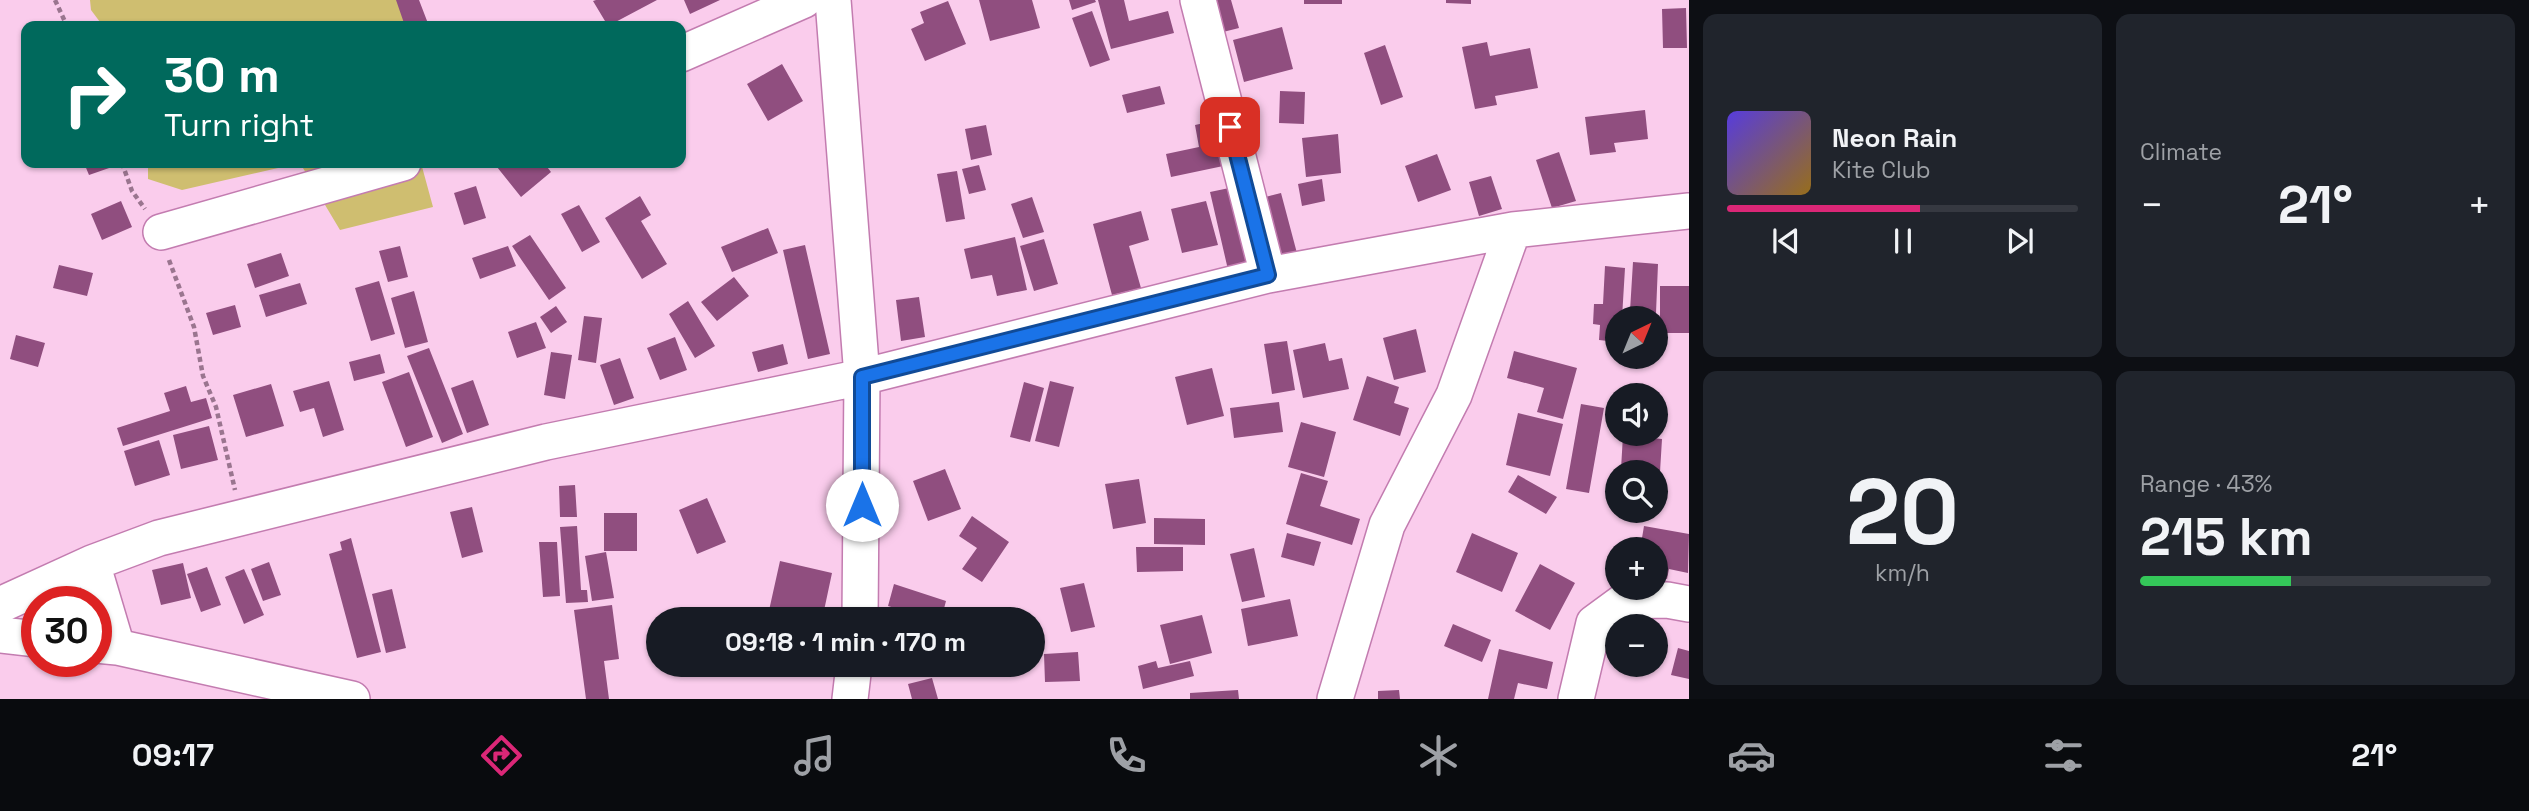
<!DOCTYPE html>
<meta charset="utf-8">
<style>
:root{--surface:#171b24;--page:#20242c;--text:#f1f3f6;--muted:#9ea1a6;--line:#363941;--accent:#db2777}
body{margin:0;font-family:"Space Grotesk",sans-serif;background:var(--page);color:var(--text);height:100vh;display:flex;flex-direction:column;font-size:26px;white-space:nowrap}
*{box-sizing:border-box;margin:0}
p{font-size:23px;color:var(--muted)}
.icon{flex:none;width:38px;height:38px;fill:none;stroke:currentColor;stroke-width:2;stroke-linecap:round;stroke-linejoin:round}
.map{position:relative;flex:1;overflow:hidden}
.sheet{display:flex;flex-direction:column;gap:14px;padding:14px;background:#0d0f14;width:840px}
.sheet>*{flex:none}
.guide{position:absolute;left:21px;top:21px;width:665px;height:147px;border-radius:14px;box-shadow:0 2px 5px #0004;background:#00695c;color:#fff;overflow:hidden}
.needle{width:46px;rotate:43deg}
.tools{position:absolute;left:1605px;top:306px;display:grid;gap:14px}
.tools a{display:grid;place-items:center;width:63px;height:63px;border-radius:50%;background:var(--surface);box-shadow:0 2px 5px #0004;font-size:35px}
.speed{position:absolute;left:21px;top:586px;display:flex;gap:14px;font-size:35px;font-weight:700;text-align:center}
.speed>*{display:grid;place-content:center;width:91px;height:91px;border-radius:50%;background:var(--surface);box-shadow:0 2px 5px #0004;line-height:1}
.speed .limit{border:10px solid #d22;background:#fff;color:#111}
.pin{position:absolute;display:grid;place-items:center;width:60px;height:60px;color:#fff;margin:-30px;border-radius:14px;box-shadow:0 4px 10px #0006}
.me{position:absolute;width:77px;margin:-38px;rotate:0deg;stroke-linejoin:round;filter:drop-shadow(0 0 5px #0008)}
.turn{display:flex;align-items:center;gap:24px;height:147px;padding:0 28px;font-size:32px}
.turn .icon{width:91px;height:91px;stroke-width:2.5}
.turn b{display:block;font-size:49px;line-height:60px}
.big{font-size:52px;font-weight:600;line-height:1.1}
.sheet .tile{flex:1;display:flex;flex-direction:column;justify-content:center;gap:10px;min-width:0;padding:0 24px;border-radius:14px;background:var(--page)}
.sheet .dial{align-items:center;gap:0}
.dial b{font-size:91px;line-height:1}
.song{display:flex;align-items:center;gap:21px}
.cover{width:84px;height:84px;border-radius:10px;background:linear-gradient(135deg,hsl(250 70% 55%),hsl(40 70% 35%))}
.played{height:7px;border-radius:4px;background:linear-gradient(90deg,var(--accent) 55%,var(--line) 55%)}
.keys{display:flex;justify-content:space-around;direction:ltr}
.heat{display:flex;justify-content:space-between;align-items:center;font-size:38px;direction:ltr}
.charge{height:10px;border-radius:5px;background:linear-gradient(90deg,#34c759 43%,var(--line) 0)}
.sheet .tiles{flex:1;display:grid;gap:14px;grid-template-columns:repeat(2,1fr)}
.trip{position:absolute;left:646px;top:607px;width:399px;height:70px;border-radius:35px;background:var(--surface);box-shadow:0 2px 5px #0004;font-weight:600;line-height:70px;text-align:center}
.tabs{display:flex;height:112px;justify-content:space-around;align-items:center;background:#090b0e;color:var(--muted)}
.tabs .icon{width:49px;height:49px}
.tabs .on{color:var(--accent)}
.tabs b{font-size:32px;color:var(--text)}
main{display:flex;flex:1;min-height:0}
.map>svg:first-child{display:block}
</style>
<main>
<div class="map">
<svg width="1689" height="699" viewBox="0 0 1689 699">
<rect width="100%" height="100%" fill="#faccec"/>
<path fill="#cfbe70" d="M90,0H402L406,26H103L91,10Z
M148,163H421L433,207L340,230L300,163L182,190L148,179Z"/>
<path fill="#904e7f" d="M396,0H419L429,26H405Z
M596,0H657L608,26L593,1Z
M684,0H720L690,14Z
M979,0H1032L1040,28L990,41Z
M1069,0H1095L1096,2L1072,10Z
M1098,0H1124L1129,21L1168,11L1174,33L1111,49Z
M1206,0H1231L1239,28L1215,34Z
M1304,0H1342V4H1304Z
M1446,0H1471V4L1446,3Z
M948,1L966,44L925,61L911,29L924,23L920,12Z
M1686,8L1687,48H1663L1662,9Z
M1092,11L1110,60L1090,67L1072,18Z
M1282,27L1293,69L1244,82L1233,40Z
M1487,42L1490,56L1530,48L1538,88L1495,96L1497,105L1475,109L1462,47Z
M1385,45L1403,97L1381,105L1364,53Z
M782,64L803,101L768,121L747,84Z
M1160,86L1165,104L1127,113L1122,95Z
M1280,91L1305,92L1304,124L1279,123Z
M1645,110L1648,139L1614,143L1616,152L1590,155L1585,117Z
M1218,120L1228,165L1171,177L1166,154L1199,147L1195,125Z
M986,125L992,155L971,160L965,129Z
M1338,134L1341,173L1306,177L1302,138Z
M1559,152L1576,201L1552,208L1536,160Z
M1437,154L1451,190L1418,202L1405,166Z
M84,163H110L112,167L89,175Z
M503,163H544L551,172L521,197L497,167Z
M979,165L986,190L969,194L962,169Z
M957,171L965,219L946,222L937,174Z
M1491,176L1502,209L1479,216L1469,182Z
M1322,179L1325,201L1302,206L1298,184Z
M476,186L486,218L464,225L454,193Z
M1234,187L1253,269L1229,274L1210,192Z
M1281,193L1298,257L1275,263L1258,199Z
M640,196L651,215L641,221L667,264L642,279L605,218Z
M1032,197L1044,232L1023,238L1011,204Z
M121,201L132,227L102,240L91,214Z
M1206,201L1218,245L1182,253L1171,209Z
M579,205L600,242L582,252L561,214Z
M1141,211L1149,240L1129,246L1141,288L1112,295L1093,224Z
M768,228L778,253L732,272L721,247Z
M530,235L566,288L549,300L512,246Z
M1015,237L1027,290L997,296L992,275L971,279L964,249Z
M1044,239L1058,284L1034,291L1020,246Z
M805,245L830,354L808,359L783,250Z
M400,246L408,277L388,282L379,251Z
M508,246L516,266L480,279L472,258Z
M281,253L289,276L255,288L247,264Z
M1633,262L1658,264L1656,313L1630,311Z
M59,265L93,273L87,296L53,288Z
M1605,266L1625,268L1622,318H1617V342L1599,340L1600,325L1593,324L1594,304H1603Z
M734,277L749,296L717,321L701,302Z
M379,281L395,334L371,341L355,288Z
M300,283L307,304L266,317L259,295Z
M1660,286H1689V333H1660Z
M414,291L428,342L405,348L391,298Z
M919,297L925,337L901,341L896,300Z
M688,301L715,346L695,358L669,314Z
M235,305L241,327L213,335L206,313Z
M556,306L567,322L551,333L540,317Z
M584,316L602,318L596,363L578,360Z
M536,322L546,348L517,358L508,332Z
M1416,329L1426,372L1394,380L1383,338Z
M16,335L45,343L38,367L10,359Z
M675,337L687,370L660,380L647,348Z
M1287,341L1295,390L1272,394L1264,344Z
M1325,343L1329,361L1342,358L1349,389L1303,398L1293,350Z
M783,344L788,364L758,372L752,352Z
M429,348L463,434L442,443L407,356Z
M1514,351L1577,368L1563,419L1537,412L1544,388L1507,378Z
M551,352L572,355L565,399L544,395Z
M380,354L385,373L354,381L349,362Z
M620,358L634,398L614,405L600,365Z
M1212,368L1224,416L1187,425L1175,377Z
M409,372L433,437L406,447L382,382Z
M1367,376L1399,387L1394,403L1409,408L1400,436L1353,420Z
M473,380L489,425L467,433L451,388Z
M329,381L344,430L323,437L314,408L300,412L293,391Z
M1050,381L1074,387L1059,447L1035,441Z
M1024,382L1044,388L1030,442L1010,437Z
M271,384L284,426L246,437L233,395Z
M186,386L191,402L206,398L212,418L123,446L117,428L170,411L164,393Z
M1279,402L1283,432L1234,438L1230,408Z
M1581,404L1604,408L1589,493L1566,489Z
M1518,413L1563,424L1550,476L1506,465Z
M1301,422L1336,432L1324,477L1288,467Z
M209,426L218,460L181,469L173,435Z
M1623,435L1662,439L1660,472L1621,469Z
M159,440L170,475L135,486L124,451Z
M945,469L961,509L928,521L913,481Z
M1301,473L1328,481L1320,506L1360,519L1352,545L1286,524Z
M1518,475L1557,497L1546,514L1508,492Z
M1139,479L1146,523L1113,529L1105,484Z
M575,485L577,517H560L559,486Z
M707,498L726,542L697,554L679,510Z
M472,507L483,552L462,558L450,512Z
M604,513H637V551H604Z
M972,516L1009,542L982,582L962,569L977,548L959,536Z
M1154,518L1205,519V545L1154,544Z
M577,526L581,590H587L588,602L566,603L560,527Z
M1644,526L1689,534L1688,573L1669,569L1667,579L1656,577V550H1640Z
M1287,533L1321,542L1314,566L1281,557Z
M1472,533L1518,553L1502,592L1456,572Z
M351,538L381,652L357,658L329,554L342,550L340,542Z
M539,542H557L560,596L543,597Z
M1136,547H1183V571L1137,572Z
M1254,548L1265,597L1242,602L1230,554Z
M606,552L614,598L592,601L585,556Z
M780,561L832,573L822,620H789L768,615Z
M269,562L281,595L263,601L251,569Z
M183,563L191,598L161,605L152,570Z
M1540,564L1575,583L1550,630L1515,611Z
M207,567L221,605L201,612L187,574Z
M244,569L264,615L244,624L225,577Z
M1084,583L1095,627L1071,632L1060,588Z
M894,584L946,601L941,620H913L914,614L888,606Z
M392,589L406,648L386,653L372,594Z
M1290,599L1298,636L1248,646L1241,609Z
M612,605L619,659L604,661L609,699H586L574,610Z
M1202,615L1212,653L1170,664L1160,625Z
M1453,624L1491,640L1482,662L1444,646Z
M1678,648L1689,651V679L1671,675Z
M1499,649L1553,662L1547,689L1518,683L1514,699H1488Z
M1078,652L1080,681L1045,682L1044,654Z
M1156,661L1158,668L1190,661L1194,676L1143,689L1138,666Z
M932,678L938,699H912L908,684Z
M1238,690L1239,699H1190V693Z
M1399,690L1400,699H1378V691Z"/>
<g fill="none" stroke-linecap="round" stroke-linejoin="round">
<defs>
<path id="minor" d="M833,0L862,377L860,620
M1198,0L1268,275
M681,54L804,0
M161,232L403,163
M92,563L117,647
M0,605L92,563L159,538L546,442L862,377L1268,275L1513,230L1689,211
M0,635L37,639
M96,645L117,647L352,699
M850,699L854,665
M1335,699L1387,525L1454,395L1513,230
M1576,699L1594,623L1624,601L1667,600L1689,604"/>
</defs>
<use href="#minor" stroke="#c37cb0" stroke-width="38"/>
<path stroke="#9a758f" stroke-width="4.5" stroke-dasharray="5 3.5" stroke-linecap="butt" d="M55,0L67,26
M122,163L132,191L145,209
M169,260L194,327L203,376L216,407L235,490"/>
<use href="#minor" stroke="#fff" stroke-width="35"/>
</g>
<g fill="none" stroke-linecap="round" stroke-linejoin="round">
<defs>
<path id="route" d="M862,505V377L1268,275L1230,127"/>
</defs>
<use href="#route" stroke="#114b97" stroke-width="18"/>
<use href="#route" stroke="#1a73e8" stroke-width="12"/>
</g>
</svg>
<div class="tools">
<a><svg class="needle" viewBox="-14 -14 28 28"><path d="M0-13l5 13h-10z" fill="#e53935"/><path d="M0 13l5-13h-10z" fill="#9ea1a6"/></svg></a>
<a><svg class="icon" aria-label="sound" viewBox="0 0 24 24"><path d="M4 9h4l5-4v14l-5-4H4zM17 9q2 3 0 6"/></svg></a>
<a><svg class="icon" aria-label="search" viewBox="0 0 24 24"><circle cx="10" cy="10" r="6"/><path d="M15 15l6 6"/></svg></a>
<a>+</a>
<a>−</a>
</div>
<div class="speed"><div class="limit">30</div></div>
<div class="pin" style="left:1230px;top:127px;background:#d93025"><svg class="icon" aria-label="arrive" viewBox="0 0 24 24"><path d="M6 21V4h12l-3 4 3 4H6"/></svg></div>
<svg class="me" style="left:862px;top:505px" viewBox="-20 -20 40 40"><circle r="19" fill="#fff"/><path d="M0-13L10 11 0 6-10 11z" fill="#1a73e8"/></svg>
<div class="trip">09:18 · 1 min · 170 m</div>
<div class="guide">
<div class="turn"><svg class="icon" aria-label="right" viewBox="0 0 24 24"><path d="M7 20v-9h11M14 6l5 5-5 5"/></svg><div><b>30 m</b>Turn right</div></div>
</div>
</div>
<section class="sheet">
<div class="tiles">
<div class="tile">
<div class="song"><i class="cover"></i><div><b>Neon Rain</b><p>Kite Club</p></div></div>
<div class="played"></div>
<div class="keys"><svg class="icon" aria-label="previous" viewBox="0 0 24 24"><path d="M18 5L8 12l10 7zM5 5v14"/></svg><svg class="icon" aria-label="pause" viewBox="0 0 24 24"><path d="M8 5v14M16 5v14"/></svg><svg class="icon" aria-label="next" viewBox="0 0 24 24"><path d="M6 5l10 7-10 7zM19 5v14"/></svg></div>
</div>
<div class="tile"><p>Climate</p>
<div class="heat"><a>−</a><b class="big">21°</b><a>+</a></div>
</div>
<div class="tile dial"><b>20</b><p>km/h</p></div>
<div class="tile"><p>Range · 43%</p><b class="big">215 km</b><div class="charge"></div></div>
</div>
</section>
</main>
<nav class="tabs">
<b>09:17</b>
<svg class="icon on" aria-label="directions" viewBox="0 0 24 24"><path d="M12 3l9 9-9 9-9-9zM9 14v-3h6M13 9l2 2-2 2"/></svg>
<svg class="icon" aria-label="music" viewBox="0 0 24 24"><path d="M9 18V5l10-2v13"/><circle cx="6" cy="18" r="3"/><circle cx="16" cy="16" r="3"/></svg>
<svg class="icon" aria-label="phone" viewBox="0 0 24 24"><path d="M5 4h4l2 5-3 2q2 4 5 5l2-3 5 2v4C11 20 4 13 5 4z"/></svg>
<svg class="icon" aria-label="climate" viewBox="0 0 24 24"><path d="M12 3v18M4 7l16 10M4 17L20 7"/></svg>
<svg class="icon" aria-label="car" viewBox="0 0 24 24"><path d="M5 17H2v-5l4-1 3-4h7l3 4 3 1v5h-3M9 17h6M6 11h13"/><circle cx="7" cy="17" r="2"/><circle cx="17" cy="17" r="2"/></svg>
<svg class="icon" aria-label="filters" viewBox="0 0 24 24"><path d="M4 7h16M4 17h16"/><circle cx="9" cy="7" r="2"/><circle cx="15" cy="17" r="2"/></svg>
<b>21°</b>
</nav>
